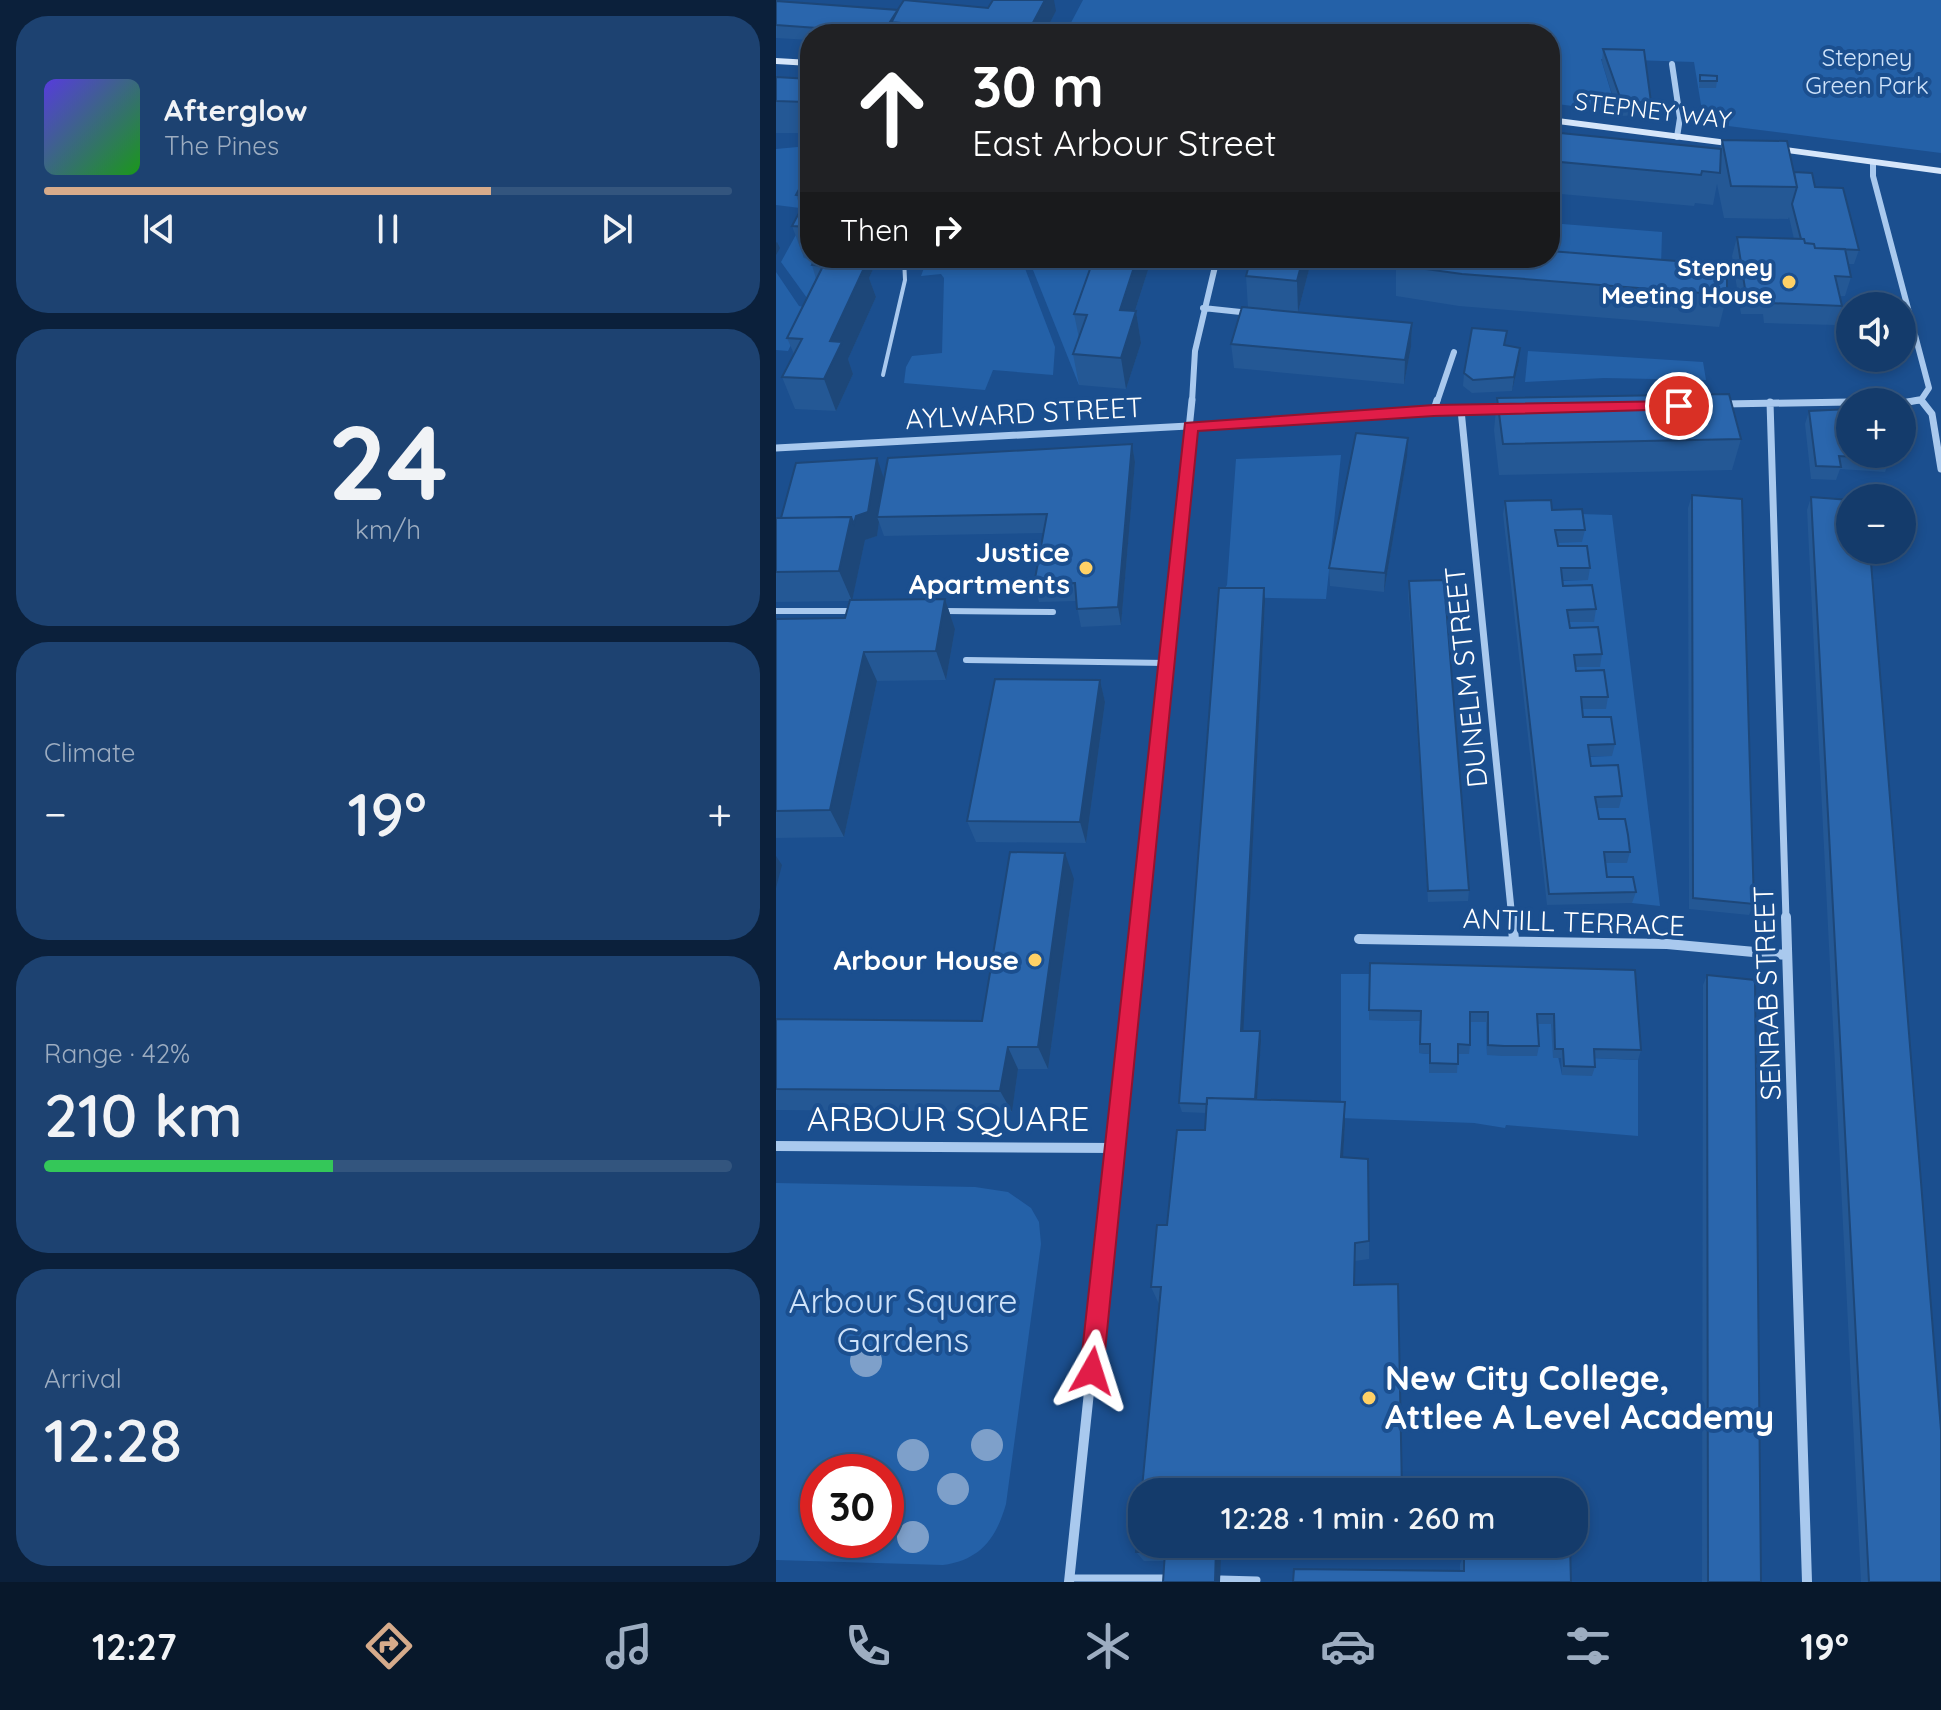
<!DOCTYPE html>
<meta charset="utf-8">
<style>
:root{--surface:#143b6b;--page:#1d4271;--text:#f1f3f6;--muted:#9dadc1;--line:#33557e;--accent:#d6ab8b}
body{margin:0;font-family:Quicksand,sans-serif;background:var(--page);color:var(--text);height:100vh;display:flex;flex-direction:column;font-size:30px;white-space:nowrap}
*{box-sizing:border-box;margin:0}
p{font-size:26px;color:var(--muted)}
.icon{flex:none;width:44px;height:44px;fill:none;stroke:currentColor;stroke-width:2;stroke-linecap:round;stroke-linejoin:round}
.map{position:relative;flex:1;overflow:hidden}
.sheet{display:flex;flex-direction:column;gap:16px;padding:16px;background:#0b203b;width:776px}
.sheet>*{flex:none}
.hud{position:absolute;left:24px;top:24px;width:760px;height:244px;border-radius:32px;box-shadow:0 4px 12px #0003,0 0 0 2px var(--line);background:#202124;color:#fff;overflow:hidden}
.controls{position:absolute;left:1060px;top:292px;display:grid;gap:16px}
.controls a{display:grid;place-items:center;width:80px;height:80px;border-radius:50%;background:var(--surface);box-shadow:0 4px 12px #0003,0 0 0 2px var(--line);font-size:40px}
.speed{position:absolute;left:24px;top:1454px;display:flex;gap:16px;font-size:40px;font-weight:700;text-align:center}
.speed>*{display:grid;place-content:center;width:104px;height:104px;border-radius:50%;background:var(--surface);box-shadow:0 4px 12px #0003,0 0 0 2px var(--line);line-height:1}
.speed .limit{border:12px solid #d22;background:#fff;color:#111}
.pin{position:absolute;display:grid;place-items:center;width:68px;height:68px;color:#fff;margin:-34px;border:4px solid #fff;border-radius:50%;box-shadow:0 2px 8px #0007}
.me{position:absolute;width:88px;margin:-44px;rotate:6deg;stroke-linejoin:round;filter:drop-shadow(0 0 6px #0008)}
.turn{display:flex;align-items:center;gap:28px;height:168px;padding:0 40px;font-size:36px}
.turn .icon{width:104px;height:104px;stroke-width:2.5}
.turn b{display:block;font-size:56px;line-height:68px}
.then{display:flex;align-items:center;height:76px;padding:0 40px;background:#0003;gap:16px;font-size:30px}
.big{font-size:60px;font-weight:600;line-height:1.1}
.sheet .widget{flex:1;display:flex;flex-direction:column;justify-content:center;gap:12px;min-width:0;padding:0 28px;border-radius:32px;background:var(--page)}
.sheet .dial{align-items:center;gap:0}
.dial b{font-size:104px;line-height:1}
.song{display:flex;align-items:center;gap:24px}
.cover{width:96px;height:96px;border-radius:12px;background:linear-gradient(135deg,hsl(250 70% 55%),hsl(120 70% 35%))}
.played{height:8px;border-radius:4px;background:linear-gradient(90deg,var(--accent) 65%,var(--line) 65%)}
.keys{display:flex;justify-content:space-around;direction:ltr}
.heat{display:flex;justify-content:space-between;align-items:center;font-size:44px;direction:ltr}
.charge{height:12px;border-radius:6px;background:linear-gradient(90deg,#34c759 42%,var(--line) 0)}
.trip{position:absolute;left:352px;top:1478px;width:460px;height:80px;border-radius:32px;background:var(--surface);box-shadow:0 4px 12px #0003,0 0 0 2px var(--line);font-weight:600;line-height:80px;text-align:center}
.tab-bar{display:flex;height:128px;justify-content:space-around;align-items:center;background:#08182b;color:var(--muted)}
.tab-bar .icon{width:56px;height:56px}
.tab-bar .selected{color:var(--accent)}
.tab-bar b{font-size:36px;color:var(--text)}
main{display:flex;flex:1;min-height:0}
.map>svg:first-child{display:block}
</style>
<main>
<section class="sheet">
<div class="widget">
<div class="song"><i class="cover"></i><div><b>Afterglow</b><p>The Pines</p></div></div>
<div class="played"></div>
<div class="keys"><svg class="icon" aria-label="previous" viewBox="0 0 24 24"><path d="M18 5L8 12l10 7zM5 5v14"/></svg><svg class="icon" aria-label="pause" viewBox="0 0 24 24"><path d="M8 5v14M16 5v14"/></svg><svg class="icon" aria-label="next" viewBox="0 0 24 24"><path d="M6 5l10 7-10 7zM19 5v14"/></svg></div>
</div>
<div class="widget dial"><b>24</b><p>km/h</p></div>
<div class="widget"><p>Climate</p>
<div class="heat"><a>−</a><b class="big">19°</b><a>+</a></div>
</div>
<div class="widget"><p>Range · 42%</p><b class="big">210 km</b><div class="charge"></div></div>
<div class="widget"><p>Arrival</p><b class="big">12:28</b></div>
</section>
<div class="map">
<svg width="1165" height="1582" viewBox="0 0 1165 1582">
<rect width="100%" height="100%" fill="#1b4f8f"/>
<path fill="#2461a8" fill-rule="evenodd" d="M307,0H1165V153L928,123L918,62L825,59L841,112L774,103V34H289Z
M32,146L34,189L24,208L0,205V149Z
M774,223L886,232L885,267L774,258Z
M22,231L28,258L65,261L31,298L5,262Z
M245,258L279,347L277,375L217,370L209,390L128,383L130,367L136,356L166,353L168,278L165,274L145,276L148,268L163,264L216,266Z
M299,258H320L317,346L303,385L257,270Z
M0,272L23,306L33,308L12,351L0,350Z
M752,351L927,362L930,380L828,378L749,382Z
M565,455L550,599L443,597L451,585L460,459Z
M773,513L836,515L884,906L856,903L828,888L817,808L843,807L812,778L809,757L836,756L805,729L802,709L830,708L798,683L783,581L812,580L780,559Z
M565,974H594L593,1020L644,1021L643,1053L653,1054V1072L681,1054H693L692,1022H710L711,1054L760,1056L759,1024H775L786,1075L815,1058L862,1060V1136L730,1125L729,1128L698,1123L565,1118Z
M0,1183L199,1187L232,1192L255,1208L263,1222L265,1244L230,1504C220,1539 204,1560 167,1565L0,1560ZM42,1472H110V1540H42Z"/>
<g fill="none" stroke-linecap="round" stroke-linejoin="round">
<path stroke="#a9c9ee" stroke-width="4" d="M107,375L129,280L128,258"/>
<path stroke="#a9c9ee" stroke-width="6" d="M0,611H77
M169,611L277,612
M190,660L390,663"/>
<path stroke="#a9c9ee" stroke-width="7" d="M293,1578H392
M445,1579L481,1580"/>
<path stroke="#a9c9ee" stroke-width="6" d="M896,64L904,118L901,137
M1097,162V176L1153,388L1145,400
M427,308L474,313
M416,402L419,351L441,258
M661,402L678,352
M1054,402H1074
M1130,402L1145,400"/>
<path stroke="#a9c9ee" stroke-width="7" d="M1145,400L1156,414L1165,469
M994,402L1010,919
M1126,403L1143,400
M948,404L1074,402
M658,410L661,400
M685,410L736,919
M0,448L730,409
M362,919L416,400"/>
<path stroke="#a9c9ee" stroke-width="10" d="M736,917L738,940
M1010,917L1031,1582
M583,939L891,944L1011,955
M0,1146L340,1148
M293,1582L363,917"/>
<path fill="#d6e6fa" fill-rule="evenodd" d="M0,58L34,60V66L0,64Z
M774,117L967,142L973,145L967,148L774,123Z
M994,145L1165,168V174L990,150L988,148Z"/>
</g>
<g fill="#7ea0ca">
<circle cx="90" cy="1361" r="16"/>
<circle cx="211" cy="1445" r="16"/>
<circle cx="137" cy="1455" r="16"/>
<circle cx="177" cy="1489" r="16"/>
<circle cx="137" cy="1537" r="16"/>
</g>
<path fill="#245895" d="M0,1L122,10L212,8L280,11L268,34H34V40L0,38Z
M827,49L875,102L873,115L843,116L826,62Z
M924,75L941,81L940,88H923Z
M0,77L34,79V133H0Z
M774,132L944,149L946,140L1018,172L1039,187L1083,250L1078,264H1073L1075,277L1069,296H1064L1066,306L1059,325L988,323L987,314H965L956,256L961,237L1018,239L1013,217L1012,219L948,218L941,184L937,205L919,203L918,206L774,193Z
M34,169V258H99L100,263L93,278L100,297L72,359L77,374L60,411L19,409L6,377L18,354L11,338L40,279L36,265L39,259L28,258L16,226L25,210L20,195Z
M310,258H370L372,270L359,311H360L365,343L350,389L303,385L297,354L303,338L298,314L313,273Z
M475,258H536L522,312L636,323L635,347L628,384L458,368L455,344L472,308L470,276Z
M620,265L951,295L943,327L683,306L620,296Z
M730,345L744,348L743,361L736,391L696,393L687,386L688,373Z
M721,398L965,439L956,470L723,475L718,430Z
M1033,411L1114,459L1109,472L1064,469L1060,480L1035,479L1029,424Z
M356,444L359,462L345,625L305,627L300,601L263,602L258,584L267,533L108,536L103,522L101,536L89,540L76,600L169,599L179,629L170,680L101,681L68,837L0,838V619L69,618L73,601L0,602V518H5L108,479Z
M631,457L608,592L554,586L553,568Z
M916,495L978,904L973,915L913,909L912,508Z
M1035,497L1165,1582H1085L1031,510Z
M729,501L776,510L809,530L806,542L781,543L782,546L814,568L812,580H787V586L820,609L818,622H793L794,628L826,654L824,667H800V671L832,697L830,709H806L807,717L839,744L836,756H813L815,766L846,796L843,808H821L823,819L854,852L851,863H830L831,877L860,892L856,903L771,905L727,514Z
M633,581L693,890L692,901L652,902L632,593Z
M488,588L489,601L467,1031L485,1041L481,1099L569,1102V1123L567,1157L593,1241V1259L579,1261L366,1492V1544H513L512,1559L445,1557L388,1561H368L360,1552L383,1304L375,1287L391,1225L429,1130L430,1113L406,1112L403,1103Z
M324,680L329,702L310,843L200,842L191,821Z
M298,879L272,1069H242L236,1112L0,1110V1019L206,1021Z
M594,963L859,970L865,1050L862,1060L819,1058V1067L816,1076L786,1075L785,1058H777L775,1024H762L763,1046L761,1056H726L711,1055L710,1022H694V1045L693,1054H682L681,1073H653V1054L643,1053L644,1021L593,1020Z
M931,975L985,1582H926L927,985Z
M714,1544H794L795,1582L684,1571V1564L688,1555L713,1557Z"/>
<path fill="#1d4779" d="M269,0H278L280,11L268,34H251Z
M115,24L118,34H110V33Z
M34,95V112L30,102Z
M1,242L4,248L0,255V243Z
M78,258H99L100,263L93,278L100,297L72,359L77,374L60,411L48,379L54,341L74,265Z
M357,258H370L372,270L349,342L344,310Z
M527,258H536L522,312L521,281Z
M360,311L365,343L350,389L345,358Z
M636,323L635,347L628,384L629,360Z
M744,348L743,361L736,391L738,377Z
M632,438L631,457L608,592L609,573Z
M356,444L359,462L345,625L342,607Z
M101,458L109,482L101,517L103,522L101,536L89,540L76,601L63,571L75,517L80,516Z
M488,588L489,601L467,1040L465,1031Z
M169,599L179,629L170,680L160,651Z
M88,652L101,681L68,837L54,810Z
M324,680L329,702L310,843L304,822Z
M289,853L298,879L272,1069L262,1047Z
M0,856L6,865L0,888Z
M484,1031L485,1041L480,1114L479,1105Z
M232,1047L242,1069L236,1112L224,1091Z
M569,1102V1123L566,1177L565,1157Z
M509,1544H513L512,1559L509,1550Z
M440,1548L445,1557L444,1582H439Z"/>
<path fill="#2a66ad" stroke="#1d4779" stroke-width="2" d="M128,0L212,8L217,0H269L251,34L114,22Z
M0,1L122,10L110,33L0,25Z
M827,49L868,50L875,102L846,103Z
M924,75L941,76V81H924Z
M0,77L34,79V95L30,102L0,101Z
M774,132L945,149L944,173L926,171L925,175L774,161Z
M946,140L1011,141L1021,187L955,186Z
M34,169V227L16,226L32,196L20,195Z
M1018,172L1036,173L1039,187L1067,188L1083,250L1039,248L1038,244L1029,243L1028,239H1025L1016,204L1021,187Z
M961,237L1028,239L1029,243L1038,244L1039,248L1069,249L1075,277L1059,276L1066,306L994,303L992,295H970Z
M774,251L951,265V295L686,274L620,265L621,258H774Z
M39,258H78L74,265L89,266L54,341L66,342L48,379L6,377L26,339L11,338L47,266L36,265Z
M318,258H361L344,310L360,311L345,358L297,354L311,315L298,314Z
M475,258H527L521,281L470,276Z
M466,307L636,323L629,360L455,344Z
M696,328L731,331L728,345L744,348L738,377L697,380L688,373Z
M953,394L965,439L727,444L721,398Z
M1074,409V454H1113L1114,459L1063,456L1065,467L1040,466L1033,411Z
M580,433L632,438L609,573L553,568Z
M356,444L342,607L301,609L299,583L258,584L271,514L101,517L112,458Z
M101,458L92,512L80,516L78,524L75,517L5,518L20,463Z
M916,495L966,499L978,904L917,898Z
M1035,497L1074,500V550H1094L1165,1430V1582H1093Z
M775,500L776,510L806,509L809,530H779L782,546H811L814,568H785L787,586L816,585L820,609L791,610L794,628L822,627L826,654L798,655L800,671L828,670L832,697H805L807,717H835L839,744L812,745L815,766L842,765L846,796L819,797L823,819H849L852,835L854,852H828L831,877H857L860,892L773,894L729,501Z
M75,517L63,571L0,572V518Z
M668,580L693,890L652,891L633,581Z
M443,588H488L465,1031H484L479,1099L431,1098V1104L403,1103Z
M169,599L160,651L88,652L54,810L0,811V619L69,618L74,600Z
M219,679L324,680L304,822L191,821Z
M234,852L289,853L262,1047H232L224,1091L0,1089V1019L206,1021Z
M594,963L859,970L865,1050L818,1049L819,1067L788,1066L787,1049H779L778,1014H761L763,1046H728L712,1045V1012H694V1045L682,1044V1064L654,1063V1044H644L645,1011L593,1010Z
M931,975L979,980L985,1582H932Z
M431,1098L569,1102L565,1157L592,1159L593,1241L579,1243L578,1285L622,1284L626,1492H366V1544H509V1550L440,1548L439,1582H387L389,1552H360L385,1287H375L381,1225H391L401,1130H429Z
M718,1544H794L795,1582H517L518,1569L688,1571V1555L718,1557Z"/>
<path fill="#e11d48" stroke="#92132f" stroke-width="2" d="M903,401L910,406L908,409L658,416L422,431L327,1371L324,1379L316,1382L307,1379L304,1371L409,423L658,405Z"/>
<g fill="#ffd166" stroke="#1b4f8f" stroke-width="3">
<circle cx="1013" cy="282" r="8"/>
<circle cx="310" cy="568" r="8"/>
<circle cx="259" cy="960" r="8"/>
<circle cx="593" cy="1398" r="8"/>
</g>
<g text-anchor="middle" stroke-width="8" stroke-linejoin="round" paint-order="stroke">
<g font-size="24" fill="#cfe3fa" stroke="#1b4f8f">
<text x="1091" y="66">Stepney<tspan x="1091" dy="28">Green Park</tspan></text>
</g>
<g font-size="24" fill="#fff" stroke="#1b4f8f">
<text transform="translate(877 111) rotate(7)" y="8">STEPNEY WAY</text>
</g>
<g font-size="24" font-weight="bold" fill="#fff" stroke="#1b4f8f" text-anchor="end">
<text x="997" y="276">Stepney<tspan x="997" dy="28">Meeting House</tspan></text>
</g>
<g font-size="28" fill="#fff" stroke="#1b4f8f">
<text transform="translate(248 413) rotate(-3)" y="10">AYLWARD STREET</text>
<text transform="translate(690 677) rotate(-96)" y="10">DUNELM STREET</text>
<text transform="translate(798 922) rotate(2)" y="10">ANTILL TERRACE</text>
<text transform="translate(991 993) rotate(-92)" y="10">SENRAB STREET</text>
</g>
<g font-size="28" font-weight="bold" fill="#fff" stroke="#1b4f8f" text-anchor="end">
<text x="294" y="562">Justice<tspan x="294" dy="32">Apartments</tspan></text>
<text x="243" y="970">Arbour House</text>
</g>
<g font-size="34" fill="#fff" stroke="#1b4f8f">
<text x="172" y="1131">ARBOUR SQUARE</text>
</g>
<g font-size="34" fill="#cfe3fa" stroke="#1b4f8f">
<text x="127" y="1313">Arbour Square<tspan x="127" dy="39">Gardens</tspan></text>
</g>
<g font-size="34" font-weight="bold" fill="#fff" stroke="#1b4f8f" text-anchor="start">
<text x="609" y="1390">New City College,<tspan x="609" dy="39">Attlee A Level Academy</tspan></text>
</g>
</g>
</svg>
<div class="controls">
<a><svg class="icon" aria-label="sound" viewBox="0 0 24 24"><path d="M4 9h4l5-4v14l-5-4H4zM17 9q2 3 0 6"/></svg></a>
<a>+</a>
<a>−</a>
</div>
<div class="speed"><div class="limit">30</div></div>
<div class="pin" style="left:903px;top:406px;background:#d93025"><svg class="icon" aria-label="arrive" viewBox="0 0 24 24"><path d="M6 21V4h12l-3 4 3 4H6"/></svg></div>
<svg class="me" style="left:316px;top:1371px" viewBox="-20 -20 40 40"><path d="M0-17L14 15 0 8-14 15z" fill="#e11d48" stroke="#fff" stroke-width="4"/></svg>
<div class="trip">12:28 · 1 min · 260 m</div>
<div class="hud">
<div class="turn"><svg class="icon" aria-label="ahead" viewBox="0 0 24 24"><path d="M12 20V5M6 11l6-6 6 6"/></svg><div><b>30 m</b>East Arbour Street</div></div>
<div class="then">Then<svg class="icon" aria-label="right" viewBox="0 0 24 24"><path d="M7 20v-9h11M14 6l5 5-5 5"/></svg></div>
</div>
</div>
</main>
<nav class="tab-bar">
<b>12:27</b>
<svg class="icon selected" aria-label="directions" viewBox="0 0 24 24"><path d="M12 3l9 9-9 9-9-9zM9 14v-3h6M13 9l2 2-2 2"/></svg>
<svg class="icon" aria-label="music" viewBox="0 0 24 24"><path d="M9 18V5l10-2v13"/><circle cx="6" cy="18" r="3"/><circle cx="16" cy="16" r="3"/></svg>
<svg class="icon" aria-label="phone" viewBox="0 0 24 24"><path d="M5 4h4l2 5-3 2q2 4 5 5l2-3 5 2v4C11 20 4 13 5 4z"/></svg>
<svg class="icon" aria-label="climate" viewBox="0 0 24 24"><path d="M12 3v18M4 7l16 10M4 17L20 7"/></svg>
<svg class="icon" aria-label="car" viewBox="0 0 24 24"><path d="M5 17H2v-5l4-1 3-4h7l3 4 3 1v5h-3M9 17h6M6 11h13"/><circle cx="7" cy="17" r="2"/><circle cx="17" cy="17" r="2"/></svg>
<svg class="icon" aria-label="filters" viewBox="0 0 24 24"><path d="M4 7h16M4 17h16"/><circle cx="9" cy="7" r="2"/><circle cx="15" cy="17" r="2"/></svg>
<b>19°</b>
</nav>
